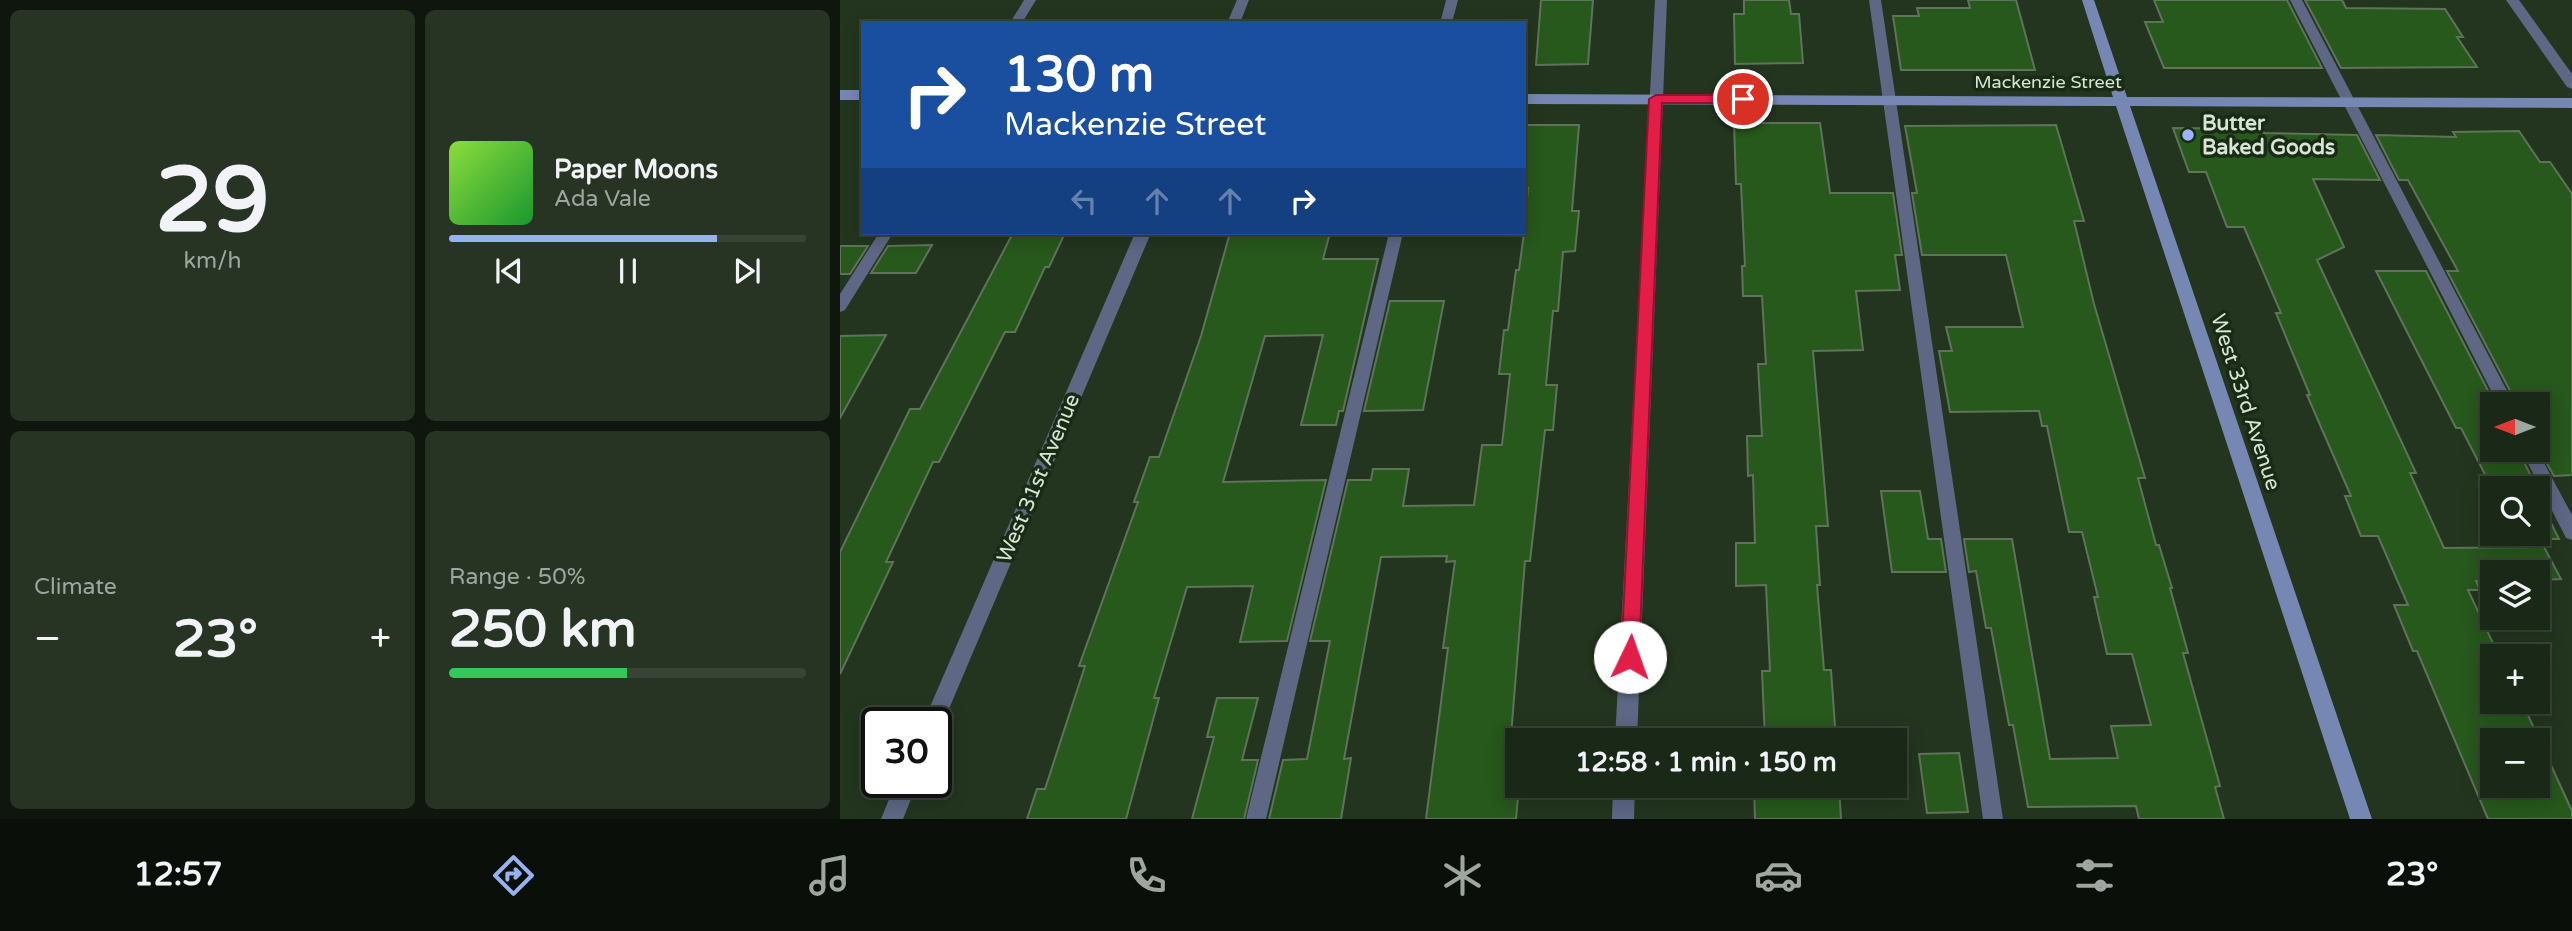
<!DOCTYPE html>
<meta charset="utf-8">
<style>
:root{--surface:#1a2817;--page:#273424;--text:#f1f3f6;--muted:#9fa6a1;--line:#384436;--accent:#95b2f1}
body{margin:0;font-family:"Varela Round",sans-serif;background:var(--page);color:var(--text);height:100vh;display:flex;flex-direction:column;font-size:26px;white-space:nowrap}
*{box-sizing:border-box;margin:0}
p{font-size:23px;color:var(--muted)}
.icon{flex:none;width:38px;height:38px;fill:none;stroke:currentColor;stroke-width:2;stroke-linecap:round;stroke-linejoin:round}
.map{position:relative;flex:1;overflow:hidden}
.sheet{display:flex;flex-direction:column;gap:10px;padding:10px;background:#0e160d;width:840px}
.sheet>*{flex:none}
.banner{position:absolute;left:21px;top:21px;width:665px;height:214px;border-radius:0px;box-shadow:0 4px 18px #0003,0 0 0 2px var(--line);background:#1a4fa0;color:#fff;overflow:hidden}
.needle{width:46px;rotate:270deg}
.tools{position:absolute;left:1640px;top:392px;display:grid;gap:14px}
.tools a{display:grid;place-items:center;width:70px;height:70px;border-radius:0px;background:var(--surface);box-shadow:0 4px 18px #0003,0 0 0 2px var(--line);font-size:35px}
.speed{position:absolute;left:21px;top:707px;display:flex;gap:14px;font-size:35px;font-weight:700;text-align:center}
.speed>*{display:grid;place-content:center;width:91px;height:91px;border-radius:50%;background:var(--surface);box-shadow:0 4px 18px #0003,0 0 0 2px var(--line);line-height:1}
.speed .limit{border:4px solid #111;border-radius:10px;background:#fff;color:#111}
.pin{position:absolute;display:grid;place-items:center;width:60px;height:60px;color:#fff;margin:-30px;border:4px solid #fff;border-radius:50%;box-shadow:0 2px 7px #0007}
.me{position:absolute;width:77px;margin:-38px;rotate:3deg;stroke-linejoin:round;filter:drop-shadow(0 0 5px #0008)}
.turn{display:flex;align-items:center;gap:24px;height:147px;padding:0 28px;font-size:32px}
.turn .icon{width:91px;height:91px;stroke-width:2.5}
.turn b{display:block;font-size:49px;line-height:60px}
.lanes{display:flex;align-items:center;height:66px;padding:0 28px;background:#0003;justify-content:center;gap:35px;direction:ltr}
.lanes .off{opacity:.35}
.big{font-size:52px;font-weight:700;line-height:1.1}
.sheet .tile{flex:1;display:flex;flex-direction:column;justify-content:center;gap:10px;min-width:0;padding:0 24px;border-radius:10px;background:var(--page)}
.sheet .dial{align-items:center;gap:0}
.dial b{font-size:91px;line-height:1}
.song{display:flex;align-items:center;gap:21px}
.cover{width:84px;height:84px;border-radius:10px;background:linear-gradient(135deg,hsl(90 70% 55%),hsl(130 70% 35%))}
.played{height:7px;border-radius:4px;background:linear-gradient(90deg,var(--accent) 75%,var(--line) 75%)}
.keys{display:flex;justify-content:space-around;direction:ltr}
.heat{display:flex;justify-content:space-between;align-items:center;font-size:38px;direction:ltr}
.charge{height:10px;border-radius:5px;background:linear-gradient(90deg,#34c759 50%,var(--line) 0)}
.sheet .tiles{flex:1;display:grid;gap:10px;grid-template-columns:repeat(2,1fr)}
.trip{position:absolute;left:665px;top:728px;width:402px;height:70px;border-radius:0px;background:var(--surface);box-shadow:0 4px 18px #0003,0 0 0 2px var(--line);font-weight:700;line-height:70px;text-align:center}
.tab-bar{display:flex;height:112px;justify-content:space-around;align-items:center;background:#0a1009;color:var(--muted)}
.tab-bar .icon{width:49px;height:49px}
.tab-bar .active{color:var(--accent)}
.tab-bar b{font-size:32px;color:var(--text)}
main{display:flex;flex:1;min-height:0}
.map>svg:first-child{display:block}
</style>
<main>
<section class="sheet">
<div class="tiles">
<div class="tile dial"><b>29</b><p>km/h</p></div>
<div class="tile">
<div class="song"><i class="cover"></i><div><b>Paper Moons</b><p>Ada Vale</p></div></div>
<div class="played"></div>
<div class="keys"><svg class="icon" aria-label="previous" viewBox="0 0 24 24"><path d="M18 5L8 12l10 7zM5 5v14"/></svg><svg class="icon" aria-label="pause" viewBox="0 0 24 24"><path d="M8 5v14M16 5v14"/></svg><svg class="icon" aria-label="next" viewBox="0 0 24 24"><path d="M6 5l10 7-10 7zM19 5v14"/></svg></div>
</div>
<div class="tile"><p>Climate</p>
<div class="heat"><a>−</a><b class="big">23°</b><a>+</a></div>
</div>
<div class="tile"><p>Range · 50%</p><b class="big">250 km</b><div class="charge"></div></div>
</div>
</section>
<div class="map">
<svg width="1732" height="819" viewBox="0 0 1732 819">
<rect width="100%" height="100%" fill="#23351f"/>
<path fill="#27581c" stroke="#5f735b" stroke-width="2" fill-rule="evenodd" d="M701,0H753L748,64L696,65Z
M904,0H949L951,14H959L963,63L895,64L894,14H904Z
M1128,0H1176L1195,70H1061L1053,16H1079L1077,8H1130Z
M1314,0H1447L1482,68H1324L1305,22H1323Z
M1465,0H1502L1506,8L1605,9L1623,37H1617L1637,67L1501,68Z
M894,123H980L990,193H1053L1062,255H1055L1060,290L1016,291L1023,350L973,351L988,526H976L980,585H977L984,670H991L996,740H925L922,671H930L926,585L896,586V543H915L913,475L908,476L907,436H922L918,364H926L922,296H903L902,266H905L901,184H896Z
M684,125H739L732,211H739L735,251L723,252L718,311H713L706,385H717L713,430H705L690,561H685L669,761H677L679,786L676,819H586L608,648H603L615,561L606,562L607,556L541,557L504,759L511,758L501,819H429L443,760L467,759L490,641H470L508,480H531L533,469H569L563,506L634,505L642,445H662L670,374H659L664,330H668L676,270H679L684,233L688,188H684Z
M1216,125L1244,221H1234L1254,304L1305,478H1298L1316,545H1319L1332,588H1330L1348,653H1343L1380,786L1375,787L1384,819H1299L1296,806L1188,807L1173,725H1169L1151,628H1146L1136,571L1129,572L1124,539H1172L1210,759L1278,758L1271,726L1311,725L1292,654H1267L1254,597H1258L1242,532H1229L1207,426H1202L1199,411L1110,412L1099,351H1112L1106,327H1183L1166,255H1082L1072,193H1077L1065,126Z
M1333,128L1422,129L1424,133L1517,135L1540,180L1473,179L1504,247L1477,260L1576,473H1570L1604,548L1704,547L1721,579L1698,580V572H1652V581H1636L1640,590H1628L1659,656H1652V702H1682L1732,811V819H1648L1577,651H1573L1554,605H1568L1538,536H1521L1505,496H1511L1467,395H1470L1436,313H1441L1404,227H1387L1366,172H1349ZM1652,740H1698V786H1652Z
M1679,131L1700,162H1710L1732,194V475L1714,476L1698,448V404H1677L1607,271H1618L1568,180H1559L1536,135L1616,137L1613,132Z
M173,233H225L209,267H205L175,332H165L99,462H93L46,562H53L0,674V552L70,409H80Z
M390,233H490L483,259H538L503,411H499L496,425H461L483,335L425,336L383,482L486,480L447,641L400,642L413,586L347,587L314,698H319L286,819H187L197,789H205L245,666H239L298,502H294L310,457H319L361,336Z
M92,245L76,273H31L48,246Z
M0,246H28L10,274H0Z
M1536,271H1586L1655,404H1652V450H1678L1691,476H1687L1693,488H1652L1621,428H1616Z
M550,301H604L583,410L524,411Z
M46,335L0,418V336Z
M1041,491H1080L1088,539H1101L1106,572H1052Z
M1698,497L1719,539H1679L1676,534H1698Z
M377,698H418L402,760H418L404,819H352L374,737H367Z
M1119,753L1128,812L1087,813L1079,754Z
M914,786H999L1001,819H915Z"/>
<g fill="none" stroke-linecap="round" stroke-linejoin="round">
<path fill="#5e6784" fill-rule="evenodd" d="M184,0H196L182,23H170Z
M606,0H618L612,23H600Z
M1029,0H1041L1163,819H1143Z
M1450,0H1462L1674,404H1658Z
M39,233H53L5,310L0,312V294Z
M549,233H563L426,819H406Z
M1681,450H1697L1732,515V540L1726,538Z"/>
<path fill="#5e6784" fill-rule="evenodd" d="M397,0H409L400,23H387Z
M815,0H827L797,740H775Z
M1666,0H1679L1732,74V89L1727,87Z
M295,233H311L100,730L96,732V723H83Z
M56,782H78L63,819H41Z
M773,786H795L794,819H772Z"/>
<path fill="#7787b4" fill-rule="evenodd" d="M1242,0H1254L1287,97L1732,98V108L1290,106L1532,819H1510L1276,106L684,104V94L1273,97Z
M0,90H23V100H0Z"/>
</g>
<path fill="#e11d48" stroke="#92132f" stroke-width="2" d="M816,95H903L909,99L903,103H822L799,657L797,663L790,666L784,663L781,657L809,99Z"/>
<circle fill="#9cb4fd" stroke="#192b15" stroke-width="2.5" cx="1348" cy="135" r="7"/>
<g text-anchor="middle" stroke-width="7" stroke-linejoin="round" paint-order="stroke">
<g font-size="18" fill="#d8e4d6" stroke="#192b15">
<text x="1208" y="88">Mackenzie Street</text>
</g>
<g font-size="21" font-weight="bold" fill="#d8e4d6" stroke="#192b15" text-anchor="start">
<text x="1362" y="130">Butter<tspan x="1362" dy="24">Baked Goods</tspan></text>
</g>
<g font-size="21" fill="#d8e4d6" stroke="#192b15">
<text transform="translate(1406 402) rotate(72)" y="7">West 33rd Avenue</text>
<text transform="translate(198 478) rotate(-67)" y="7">West 31st Avenue</text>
</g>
</g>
</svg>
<div class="tools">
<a><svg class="needle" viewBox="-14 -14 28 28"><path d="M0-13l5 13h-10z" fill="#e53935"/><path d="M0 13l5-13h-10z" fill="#9fa6a1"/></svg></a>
<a><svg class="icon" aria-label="search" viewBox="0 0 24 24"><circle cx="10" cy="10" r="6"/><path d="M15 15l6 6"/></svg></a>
<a><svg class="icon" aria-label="layers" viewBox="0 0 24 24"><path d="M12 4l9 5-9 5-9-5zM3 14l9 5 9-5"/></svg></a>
<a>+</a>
<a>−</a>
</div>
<div class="speed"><div class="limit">30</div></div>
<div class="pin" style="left:903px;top:99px;background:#d93025"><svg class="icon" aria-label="arrive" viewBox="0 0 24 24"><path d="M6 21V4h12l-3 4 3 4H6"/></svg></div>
<svg class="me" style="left:790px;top:657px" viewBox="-20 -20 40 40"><circle r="19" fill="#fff"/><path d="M0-13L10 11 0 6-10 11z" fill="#e11d48"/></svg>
<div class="trip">12:58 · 1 min · 150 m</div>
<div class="banner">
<div class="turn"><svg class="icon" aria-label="right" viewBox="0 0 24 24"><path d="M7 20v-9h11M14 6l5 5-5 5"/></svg><div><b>130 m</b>Mackenzie Street</div></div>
<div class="lanes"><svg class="icon off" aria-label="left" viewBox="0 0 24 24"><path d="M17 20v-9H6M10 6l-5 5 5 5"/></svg><svg class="icon off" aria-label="ahead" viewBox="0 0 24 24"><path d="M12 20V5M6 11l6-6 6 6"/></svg><svg class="icon off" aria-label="ahead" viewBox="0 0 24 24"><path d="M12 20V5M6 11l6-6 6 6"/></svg><svg class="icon" aria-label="right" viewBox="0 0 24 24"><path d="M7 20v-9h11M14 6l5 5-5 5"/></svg></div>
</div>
</div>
</main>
<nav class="tab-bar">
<b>12:57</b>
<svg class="icon active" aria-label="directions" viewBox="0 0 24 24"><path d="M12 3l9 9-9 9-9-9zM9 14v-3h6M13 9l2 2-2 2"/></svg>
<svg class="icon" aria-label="music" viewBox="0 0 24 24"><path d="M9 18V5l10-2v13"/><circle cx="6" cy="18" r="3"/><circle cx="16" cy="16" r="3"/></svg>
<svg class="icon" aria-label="phone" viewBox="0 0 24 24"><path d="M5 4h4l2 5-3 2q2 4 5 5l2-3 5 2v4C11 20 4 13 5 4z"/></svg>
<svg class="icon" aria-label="climate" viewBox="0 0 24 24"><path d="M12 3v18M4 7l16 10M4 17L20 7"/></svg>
<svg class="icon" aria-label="car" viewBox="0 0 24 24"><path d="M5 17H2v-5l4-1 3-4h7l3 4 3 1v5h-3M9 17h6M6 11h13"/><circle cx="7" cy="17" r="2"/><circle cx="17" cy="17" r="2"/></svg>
<svg class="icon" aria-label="filters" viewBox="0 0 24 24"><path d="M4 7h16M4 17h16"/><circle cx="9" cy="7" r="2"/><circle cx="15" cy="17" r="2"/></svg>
<b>23°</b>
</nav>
